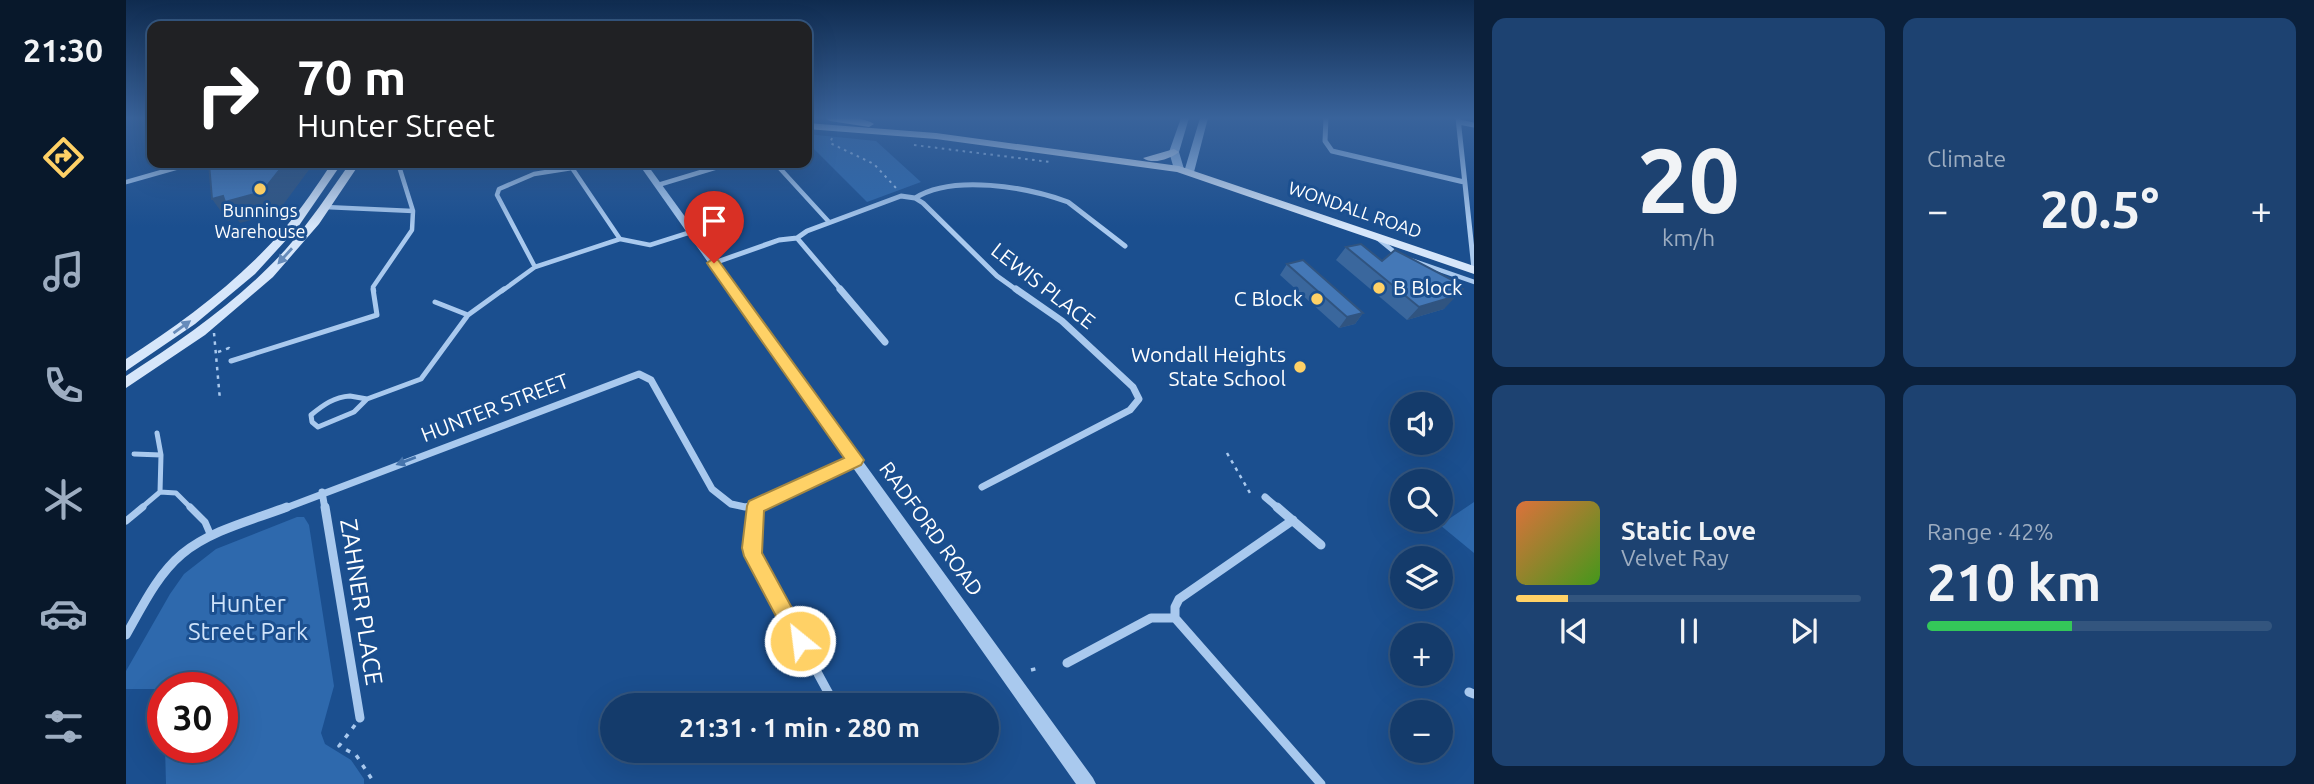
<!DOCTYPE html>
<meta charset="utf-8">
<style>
:root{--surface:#143b6b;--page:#1d4271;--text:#f1f3f6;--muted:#9dadc1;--line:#33557e;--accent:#ffd166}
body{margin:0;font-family:Ubuntu,sans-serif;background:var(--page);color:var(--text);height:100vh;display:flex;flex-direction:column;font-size:26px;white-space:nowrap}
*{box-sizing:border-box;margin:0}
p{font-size:23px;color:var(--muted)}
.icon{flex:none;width:38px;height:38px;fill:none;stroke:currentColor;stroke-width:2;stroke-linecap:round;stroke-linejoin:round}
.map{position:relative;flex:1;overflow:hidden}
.details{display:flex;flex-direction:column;gap:18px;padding:18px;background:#0b203b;width:840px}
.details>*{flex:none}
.banner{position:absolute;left:21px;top:21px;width:665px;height:147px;border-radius:14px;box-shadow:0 7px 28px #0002,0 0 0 2px var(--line);background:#202124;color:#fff;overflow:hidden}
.buttons{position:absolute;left:1264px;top:392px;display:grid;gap:14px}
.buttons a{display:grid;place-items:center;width:63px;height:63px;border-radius:50%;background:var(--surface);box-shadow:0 7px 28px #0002,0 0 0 2px var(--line);font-size:35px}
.speed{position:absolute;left:21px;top:672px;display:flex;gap:14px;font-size:35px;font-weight:700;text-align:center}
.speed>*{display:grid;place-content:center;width:91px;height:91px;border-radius:50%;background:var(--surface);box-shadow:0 7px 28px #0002,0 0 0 2px var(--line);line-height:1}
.speed .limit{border:10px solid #d22;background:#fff;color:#111}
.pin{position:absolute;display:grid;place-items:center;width:60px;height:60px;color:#fff;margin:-72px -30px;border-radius:50% 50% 50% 0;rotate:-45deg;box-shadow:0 0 7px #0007}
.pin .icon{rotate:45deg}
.me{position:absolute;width:77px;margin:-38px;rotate:331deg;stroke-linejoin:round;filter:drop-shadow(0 0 5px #0008)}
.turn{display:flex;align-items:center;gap:24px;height:147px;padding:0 35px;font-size:32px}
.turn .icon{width:91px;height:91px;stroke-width:2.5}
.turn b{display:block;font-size:49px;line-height:60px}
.big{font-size:52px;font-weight:600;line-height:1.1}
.details .widget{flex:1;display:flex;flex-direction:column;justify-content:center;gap:10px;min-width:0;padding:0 24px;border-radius:14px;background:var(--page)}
.details .dial{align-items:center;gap:0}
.dial b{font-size:91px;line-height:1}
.song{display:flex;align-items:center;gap:21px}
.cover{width:84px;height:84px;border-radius:10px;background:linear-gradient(135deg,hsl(20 70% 55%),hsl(100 70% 35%))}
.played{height:7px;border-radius:4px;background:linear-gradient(90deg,var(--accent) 15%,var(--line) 15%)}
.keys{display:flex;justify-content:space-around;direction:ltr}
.heat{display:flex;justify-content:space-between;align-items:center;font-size:38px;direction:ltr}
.charge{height:10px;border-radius:5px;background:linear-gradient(90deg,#34c759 42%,var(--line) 0)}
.details .tiles{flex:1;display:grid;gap:18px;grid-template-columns:repeat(2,1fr)}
.trip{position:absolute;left:474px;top:693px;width:399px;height:70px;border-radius:35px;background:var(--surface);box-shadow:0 7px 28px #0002,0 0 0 2px var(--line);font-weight:600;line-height:70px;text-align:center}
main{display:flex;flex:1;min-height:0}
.dock{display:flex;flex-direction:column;width:126px;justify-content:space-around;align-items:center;background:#08182b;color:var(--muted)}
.dock .icon{width:49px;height:49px}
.dock .selected{color:var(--accent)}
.dock b{font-size:32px;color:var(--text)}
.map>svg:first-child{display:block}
</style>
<main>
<nav class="dock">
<b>21:30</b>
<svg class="icon selected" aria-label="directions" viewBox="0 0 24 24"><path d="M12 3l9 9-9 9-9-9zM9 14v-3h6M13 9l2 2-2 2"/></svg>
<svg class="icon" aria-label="music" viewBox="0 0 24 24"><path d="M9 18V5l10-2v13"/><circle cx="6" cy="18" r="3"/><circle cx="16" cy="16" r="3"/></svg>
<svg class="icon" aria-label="phone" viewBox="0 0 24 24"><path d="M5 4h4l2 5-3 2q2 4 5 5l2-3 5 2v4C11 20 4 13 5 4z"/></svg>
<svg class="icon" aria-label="climate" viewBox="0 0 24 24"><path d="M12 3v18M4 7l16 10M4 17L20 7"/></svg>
<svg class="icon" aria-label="car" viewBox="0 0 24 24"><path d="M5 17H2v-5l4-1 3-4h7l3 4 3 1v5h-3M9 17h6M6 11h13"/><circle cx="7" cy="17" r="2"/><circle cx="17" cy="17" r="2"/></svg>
<svg class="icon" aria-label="filters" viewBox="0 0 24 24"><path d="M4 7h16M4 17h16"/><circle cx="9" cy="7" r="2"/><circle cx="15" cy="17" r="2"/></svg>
</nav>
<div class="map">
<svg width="1348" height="784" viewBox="0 0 1348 784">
<rect width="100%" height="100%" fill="#1b4f8f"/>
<path fill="#2e69ad" d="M681,134L750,141L795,182L741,202L681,142Z
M1348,502V553L1314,525Z
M171,517H178L183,525L208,686L195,733L199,744L225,760L238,779V784H40L39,747H96V688H37V711L36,689H0V671L44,594L58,574L90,549Z"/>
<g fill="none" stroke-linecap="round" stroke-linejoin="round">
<path stroke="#a9c9ee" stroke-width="2" stroke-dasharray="2.5 4.5" stroke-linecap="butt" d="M706,138L704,143L748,164L770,188
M788,145L924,162"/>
<path stroke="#a9c9ee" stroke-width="2.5" stroke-dasharray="3.5 5" stroke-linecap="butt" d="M88,333L94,400
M92,352L103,348L104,353
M1101,453L1124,493"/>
<path stroke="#a9c9ee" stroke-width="3.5" stroke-dasharray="4.5 7" stroke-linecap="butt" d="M905,670L913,668
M229,725L213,746L230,755L249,784"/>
<path stroke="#a9c9ee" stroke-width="4.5" d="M649,163L703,222
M0,182L53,167L56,163
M532,185L605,163
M199,207L287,211
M1250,237L1272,255
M1285,260L1348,282
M409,267L371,195L373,189L408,174L446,168L494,239
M248,291L247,287L286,230L287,211L272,163
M376,291L409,267L494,239L524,245L565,232"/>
<path stroke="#a9c9ee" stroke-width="5" d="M309,302L342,315
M105,361L251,315L247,289
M224,396L241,399L228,412L192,427L186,422L185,415C197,405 208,397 224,396Z
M241,399L295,379L342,315L378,289
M8,454L35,455L31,433
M35,455L34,492L50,493L66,509
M14,509L34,492"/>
<path stroke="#a9c9ee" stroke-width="7" d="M64,507L79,522L85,536
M0,521L17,507"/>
<path stroke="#a9c9ee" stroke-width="5" d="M1200,118L1199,141L1206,151L1338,182
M1332,118L1348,269
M1333,122L1348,125
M789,198C827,174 901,187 942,202L999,246
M671,238L716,291
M588,263L653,240L671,238L681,231L775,196L789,198L797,203L871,276L892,291"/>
<path stroke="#a9c9ee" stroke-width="7" d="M714,289L759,342
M856,487L1004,410L1013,399L1007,387L936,321L890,289
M196,492L199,509
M1139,497L1153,509
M157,509L513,374L525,380L586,489L605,504L619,507L640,503L729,460
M630,509V506"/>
<path stroke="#a9c9ee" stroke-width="9" d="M199,507L234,718
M630,507L625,548L628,556L709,705
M1151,507L1195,545
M1167,520L1053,599L1049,607V618L1195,784
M0,635C16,607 31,575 56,554C85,530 127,520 161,507
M941,663L1025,618H1049
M1343,692L1348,694"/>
<path fill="#a9c9ee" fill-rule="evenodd" d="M1055,118H1063L1053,152L1058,169L1053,172L1048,169L1043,152Z
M1074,118H1082L1068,172L1063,175L1058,172Z
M512,163H520L967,778L970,784H950Z"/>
<path fill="#d6e6fa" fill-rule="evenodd" d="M699,118C714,117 735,116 748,124L743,127L704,121Z
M681,123L810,133L1053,166L1348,266V274L1051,172L810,139L681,129Z
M1048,149L1053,152C1044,159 1027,165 1017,158Z
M206,163H216L172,227L129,274L69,324L0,371V359C57,322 113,281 158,229C176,208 191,185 206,163Z
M224,163H234L193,224L147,277L79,335L0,388V376C57,339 114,300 160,249C184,222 203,193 224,163Z"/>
</g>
<path fill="#3a679d" d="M1220,247L1256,261L1328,284L1318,309L1281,320L1210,260Z
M1161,264L1237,313L1229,324L1213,328L1154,275Z"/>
<path fill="#305480" d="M159,163H188L151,213L114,223L110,218L102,221L86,199Z
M339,163H356L341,167Z
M1337,289L1318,309L1281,320L1293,307Z
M1237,313L1229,324L1213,328L1221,317Z"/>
<path fill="#4478b7" stroke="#305480" stroke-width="2" d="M83,163H159L136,192L99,202L97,196L86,199Z
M1235,244L1256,261L1269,250L1330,282L1328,284L1337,289L1330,296L1293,307L1220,247Z
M1177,260L1237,313L1221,317L1161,264Z"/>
<defs><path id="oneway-solid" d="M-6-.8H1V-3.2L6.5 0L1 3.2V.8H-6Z" transform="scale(1.75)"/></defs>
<g fill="#668bba">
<use href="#oneway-solid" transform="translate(159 256) rotate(132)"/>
<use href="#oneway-solid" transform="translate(56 327) rotate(-36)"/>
</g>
<use fill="#4674ac" href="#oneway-solid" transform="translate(280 461) rotate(159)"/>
<linearGradient id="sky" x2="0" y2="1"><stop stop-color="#0f2b4f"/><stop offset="0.52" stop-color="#39639b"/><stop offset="1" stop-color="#39639b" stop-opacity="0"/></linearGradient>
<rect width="1348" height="227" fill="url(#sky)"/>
<path fill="#ffd166" stroke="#a68842" stroke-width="2" d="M588,258L592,260L738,460L735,465L638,511L636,553L684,641L681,648L674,651L667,648L618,556L616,548L621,506L623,501L718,458L583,266L581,263Z"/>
<g fill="#ffd166" stroke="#1b4f8f" stroke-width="2.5">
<circle cx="134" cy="189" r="7"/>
<circle cx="1253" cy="288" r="7"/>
<circle cx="1191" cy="299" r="7"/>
<circle cx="1174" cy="367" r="7"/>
</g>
<g text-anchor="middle" stroke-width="6" stroke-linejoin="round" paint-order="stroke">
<g font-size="18" fill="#fff" stroke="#1b4f8f">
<text transform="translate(1229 210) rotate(19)" y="6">WONDALL ROAD</text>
</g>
<g font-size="18" fill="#fff" stroke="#1b4f8f">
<text x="134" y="217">Bunnings<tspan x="134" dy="21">Warehouse</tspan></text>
</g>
<g font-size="21" fill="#fff" stroke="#1b4f8f">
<text transform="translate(917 286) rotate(38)" y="7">LEWIS PLACE</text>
<text transform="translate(369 408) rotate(-21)" y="7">HUNTER STREET</text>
<text transform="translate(805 529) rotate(54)" y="7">RADFORD ROAD</text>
</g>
<g font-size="21" fill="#fff" stroke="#1b4f8f" text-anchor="end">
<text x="1267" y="295" text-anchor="start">B Block</text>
<text x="1177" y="306">C Block</text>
<text x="1160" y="362">Wondall Heights<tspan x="1160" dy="24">State School</tspan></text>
</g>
<g font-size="24" fill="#fff" stroke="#1b4f8f">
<text transform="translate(235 602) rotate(81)" y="8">ZAHNER PLACE</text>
</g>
<g font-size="24" fill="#cfe3fa" stroke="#1b4f8f">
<text x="122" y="612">Hunter<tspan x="122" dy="28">Street Park</tspan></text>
</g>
</g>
</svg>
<div class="buttons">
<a><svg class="icon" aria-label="sound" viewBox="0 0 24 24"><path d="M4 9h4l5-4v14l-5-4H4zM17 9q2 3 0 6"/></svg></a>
<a><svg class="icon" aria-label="search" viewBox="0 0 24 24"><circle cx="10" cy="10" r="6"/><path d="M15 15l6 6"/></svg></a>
<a><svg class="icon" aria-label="layers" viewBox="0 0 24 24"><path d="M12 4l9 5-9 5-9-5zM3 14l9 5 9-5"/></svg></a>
<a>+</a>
<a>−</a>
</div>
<div class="speed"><div class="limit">30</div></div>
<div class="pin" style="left:588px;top:263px;background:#d93025"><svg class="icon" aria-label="arrive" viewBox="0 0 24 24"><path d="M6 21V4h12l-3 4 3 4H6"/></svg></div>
<svg class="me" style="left:674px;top:641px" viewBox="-20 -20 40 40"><circle r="17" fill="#ffd166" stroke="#fff" stroke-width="3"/><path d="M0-11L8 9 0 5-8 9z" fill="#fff"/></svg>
<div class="trip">21:31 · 1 min · 280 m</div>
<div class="banner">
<div class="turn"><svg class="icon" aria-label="right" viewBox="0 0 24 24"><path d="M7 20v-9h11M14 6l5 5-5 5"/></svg><div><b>70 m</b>Hunter Street</div></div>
</div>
</div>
<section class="details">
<div class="tiles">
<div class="widget dial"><b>20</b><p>km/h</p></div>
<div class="widget"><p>Climate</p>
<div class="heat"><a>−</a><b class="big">20.5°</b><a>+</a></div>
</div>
<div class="widget">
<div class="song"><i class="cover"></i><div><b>Static Love</b><p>Velvet Ray</p></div></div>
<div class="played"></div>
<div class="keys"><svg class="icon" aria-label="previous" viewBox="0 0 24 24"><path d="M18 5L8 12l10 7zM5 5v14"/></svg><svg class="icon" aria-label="pause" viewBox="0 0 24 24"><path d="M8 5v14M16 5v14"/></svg><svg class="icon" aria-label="next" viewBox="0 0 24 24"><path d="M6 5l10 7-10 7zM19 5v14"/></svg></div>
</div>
<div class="widget"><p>Range · 42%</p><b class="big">210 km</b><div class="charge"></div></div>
</div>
</section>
</main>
